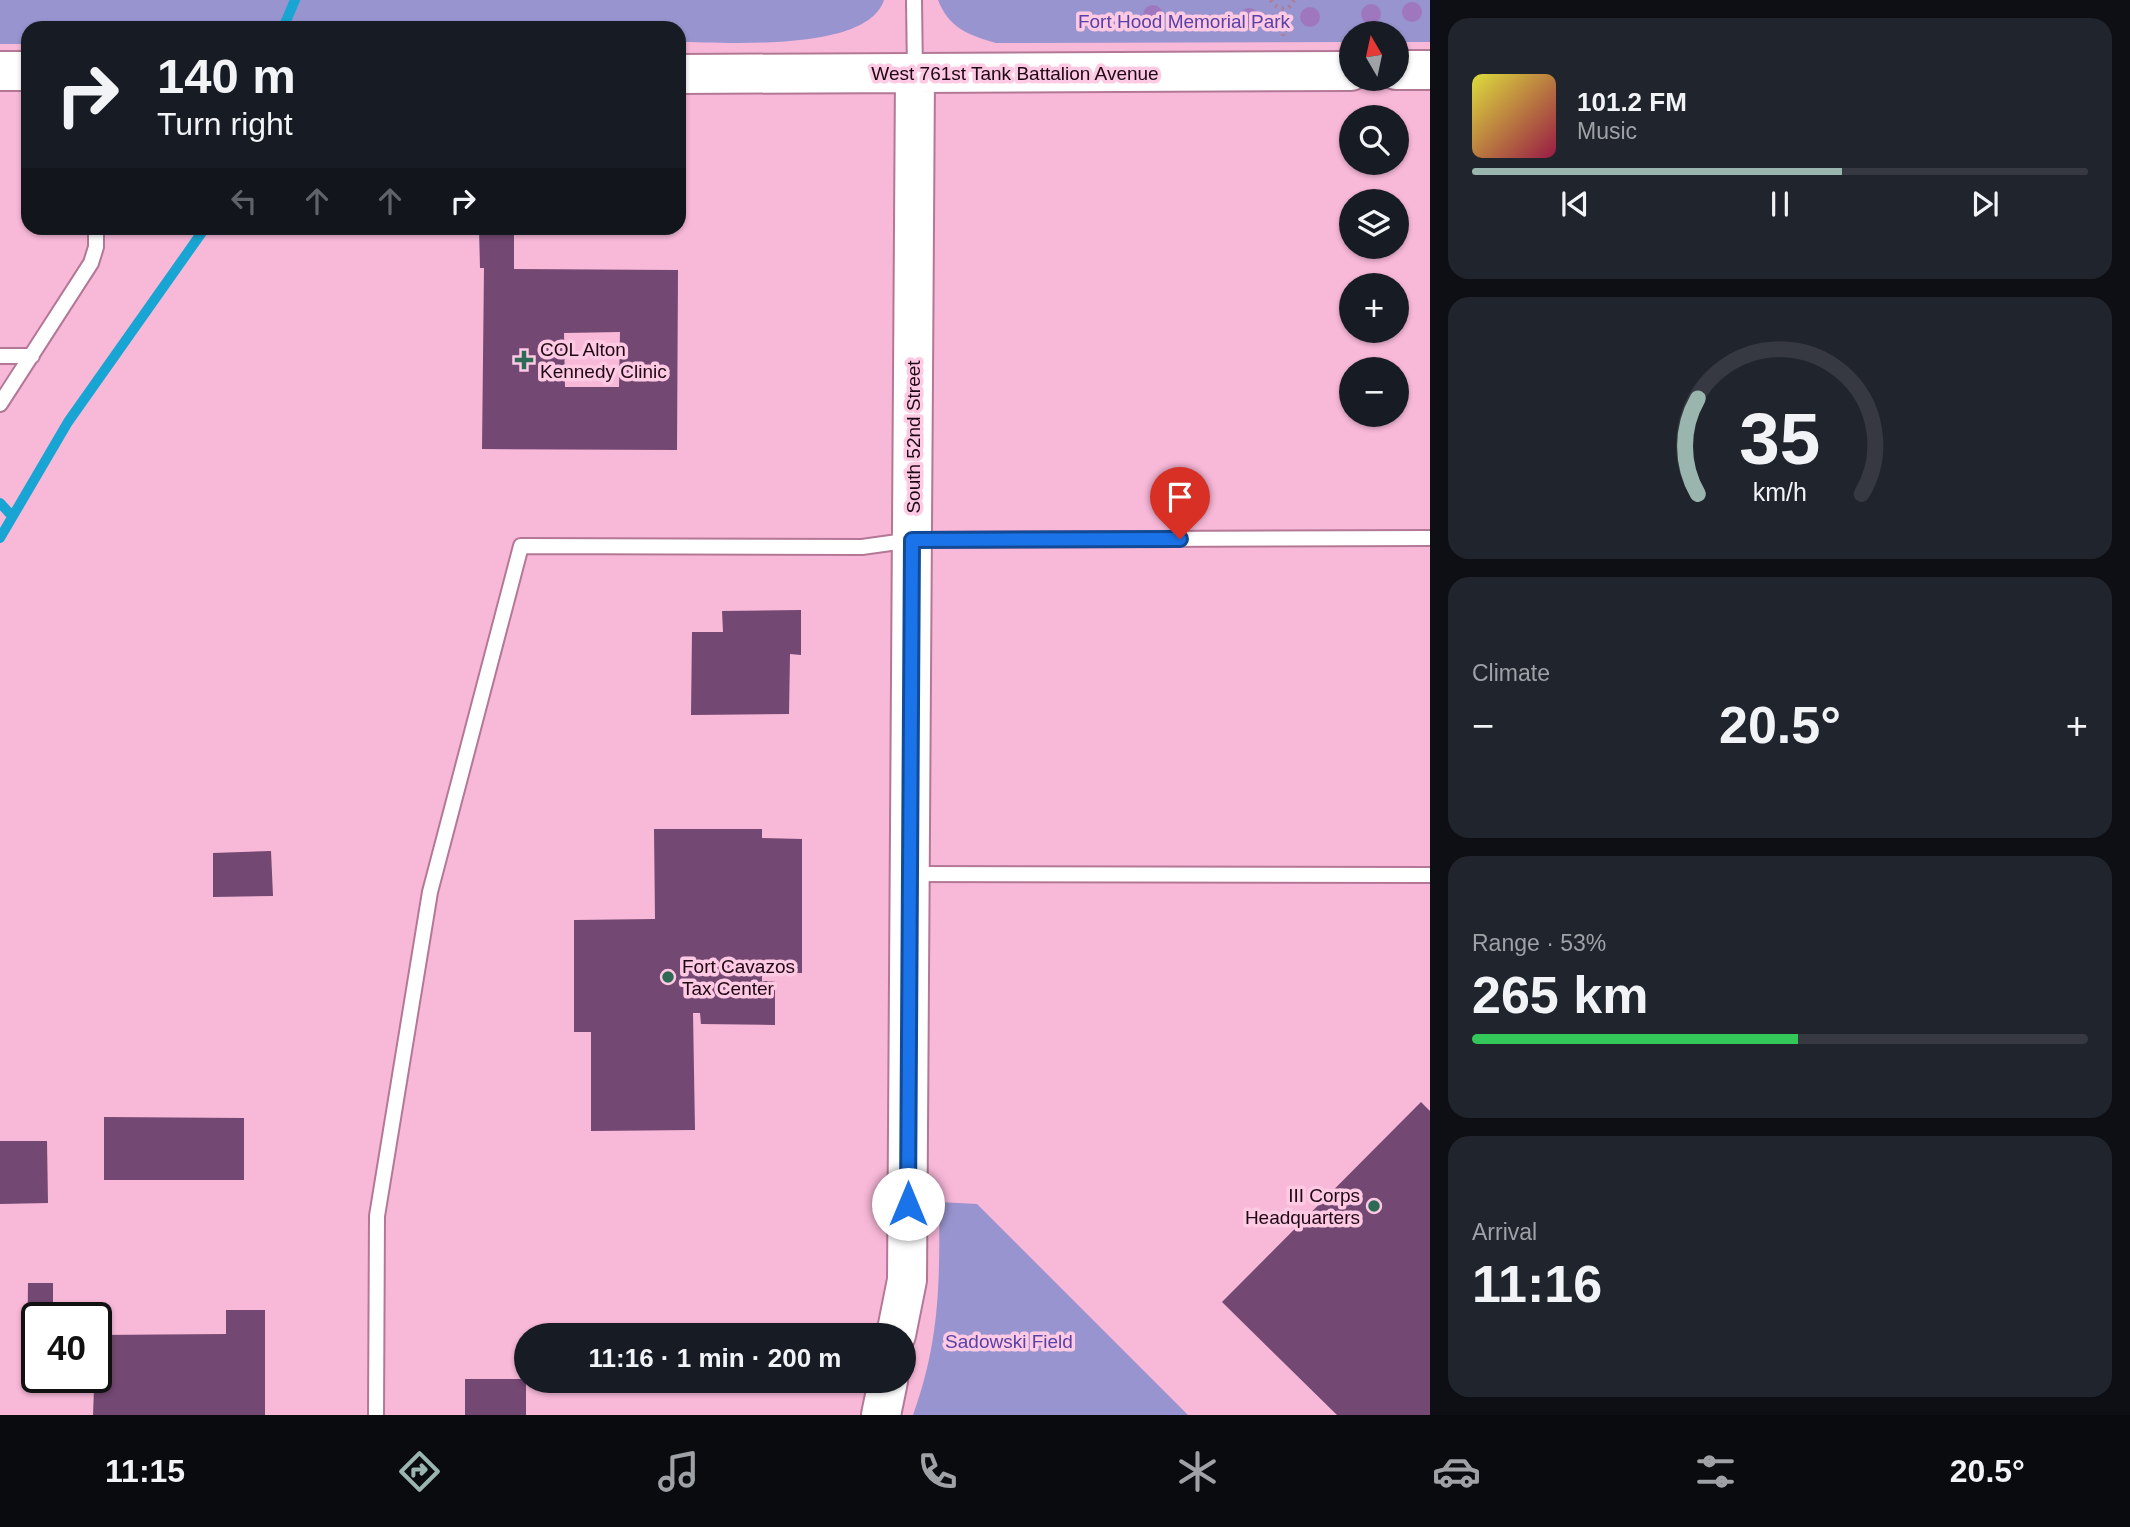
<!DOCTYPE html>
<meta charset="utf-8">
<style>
:root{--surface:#171b24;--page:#20242c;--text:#f1f3f6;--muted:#9ea1a6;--line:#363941;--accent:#99b5ae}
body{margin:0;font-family:Helvetica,sans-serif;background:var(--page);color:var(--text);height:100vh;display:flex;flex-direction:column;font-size:26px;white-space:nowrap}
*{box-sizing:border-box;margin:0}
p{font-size:23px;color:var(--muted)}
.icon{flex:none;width:38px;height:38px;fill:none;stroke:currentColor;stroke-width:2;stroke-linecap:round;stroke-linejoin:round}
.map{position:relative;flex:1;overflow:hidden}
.sheet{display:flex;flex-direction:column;gap:18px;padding:18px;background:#0d0f14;width:700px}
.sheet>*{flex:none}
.hud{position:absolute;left:21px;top:21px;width:665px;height:214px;border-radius:21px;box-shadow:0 2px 5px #0004;background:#171b24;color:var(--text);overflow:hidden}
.needle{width:46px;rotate:351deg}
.fabs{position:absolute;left:1339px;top:21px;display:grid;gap:14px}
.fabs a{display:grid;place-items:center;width:70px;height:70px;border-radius:50%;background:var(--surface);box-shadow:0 2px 5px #0004;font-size:35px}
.speed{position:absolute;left:21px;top:1302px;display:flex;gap:14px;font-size:35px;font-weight:700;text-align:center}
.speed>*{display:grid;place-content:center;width:91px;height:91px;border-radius:50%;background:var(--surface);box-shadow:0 2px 5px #0004;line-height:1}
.speed .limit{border:4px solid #111;border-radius:10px;background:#fff;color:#111}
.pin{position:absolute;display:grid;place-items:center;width:60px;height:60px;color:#fff;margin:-72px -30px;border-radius:50% 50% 50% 0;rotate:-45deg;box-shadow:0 0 7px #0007}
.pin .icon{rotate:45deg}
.me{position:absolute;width:77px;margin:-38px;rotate:0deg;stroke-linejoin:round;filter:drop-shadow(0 0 5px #0008)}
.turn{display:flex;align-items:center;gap:24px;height:147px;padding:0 21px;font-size:32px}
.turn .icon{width:91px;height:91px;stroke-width:2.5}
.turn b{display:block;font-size:49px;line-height:60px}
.lanes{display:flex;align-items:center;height:66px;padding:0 21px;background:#0003;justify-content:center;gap:35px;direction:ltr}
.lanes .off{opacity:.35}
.big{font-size:52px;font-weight:700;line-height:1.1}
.sheet .card{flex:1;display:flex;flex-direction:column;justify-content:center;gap:10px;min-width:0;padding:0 24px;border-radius:21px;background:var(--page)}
.sheet .dial{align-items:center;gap:0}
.dial svg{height:182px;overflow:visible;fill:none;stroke:var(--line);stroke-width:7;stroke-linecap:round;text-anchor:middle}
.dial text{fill:var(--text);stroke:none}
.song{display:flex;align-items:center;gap:21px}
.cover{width:84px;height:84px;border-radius:10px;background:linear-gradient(135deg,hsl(60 70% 55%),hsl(340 70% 35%))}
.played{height:7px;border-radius:4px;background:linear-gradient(90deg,var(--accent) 60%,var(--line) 60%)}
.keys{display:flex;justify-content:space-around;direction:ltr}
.heat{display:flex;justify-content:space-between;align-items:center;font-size:38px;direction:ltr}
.charge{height:10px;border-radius:5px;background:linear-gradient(90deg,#34c759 53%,var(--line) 0)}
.trip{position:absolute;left:514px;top:1323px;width:402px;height:70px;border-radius:35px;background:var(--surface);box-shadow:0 2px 5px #0004;font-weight:700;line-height:70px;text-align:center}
.menu{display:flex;height:112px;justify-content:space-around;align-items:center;background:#090b0e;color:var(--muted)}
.menu .icon{width:49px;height:49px}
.menu .active{color:var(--accent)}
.menu b{font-size:32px;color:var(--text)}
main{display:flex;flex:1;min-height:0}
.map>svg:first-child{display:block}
</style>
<main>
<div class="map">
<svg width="1430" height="1415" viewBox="0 0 1430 1415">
<rect width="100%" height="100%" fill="#f8b8d8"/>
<path fill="#9894cf" d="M0,0H884C867,53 724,42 679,42V28H28V44H0Z
M938,0H1430V42H1397L1396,33H1351V42L996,43C968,35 949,28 938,0Z
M939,1202L977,1204L1188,1415H913C940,1341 940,1280 939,1202Z"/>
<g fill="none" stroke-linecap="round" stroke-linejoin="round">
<path stroke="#19a5d3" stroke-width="10" d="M283,28L295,0
M0,503L12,516
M0,538L68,422L205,228"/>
</g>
<path fill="#734872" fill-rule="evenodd" d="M479,229H514V269L678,270L677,450L482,449L484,268H480ZM620,332L619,387H565L564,333Z
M801,610V655L790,654L789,714L691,715L692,632H723L722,611Z
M654,829H762V838L802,839V973H762V981H775V1025L701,1024L700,1013H693L695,1130L591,1131V1032H574V920L655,919Z
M271,851L273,896L213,897V853Z
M1421,1102L1430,1111V1415H1337L1222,1302Z
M104,1117L244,1118V1180H104Z
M0,1141H47L48,1203L0,1204Z
M28,1283H53V1318H37V1372H27Z
M226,1310H265V1415H93L96,1335L226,1334Z
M465,1379H526V1415H465Z"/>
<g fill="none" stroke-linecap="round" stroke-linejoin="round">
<defs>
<path id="lane" d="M914,0L915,73
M0,356H32
M0,404L91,263L96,247V228
M910,874L1430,875
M376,1415L377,1216L430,892L521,546L862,547L912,540L1430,538"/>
<path id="secondary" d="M1396,70H1430
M0,71H28
M679,74L1351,71
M896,1335L907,1280L915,75
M881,1415L888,1381"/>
</defs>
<use href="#lane" stroke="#b37896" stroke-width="18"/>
<use href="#secondary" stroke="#b37896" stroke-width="42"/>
<path stroke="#af7d96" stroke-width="4.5" stroke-dasharray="2 5" stroke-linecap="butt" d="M1271,0C1275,8 1283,11 1290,6L1294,0
M1283,36V9"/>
<use href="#lane" stroke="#fff" stroke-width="14"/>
<use href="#secondary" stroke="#fff" stroke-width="38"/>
</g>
<g fill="#9f77be">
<circle cx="1412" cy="12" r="10"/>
<circle cx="1371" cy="14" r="10"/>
<circle cx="1153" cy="15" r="10"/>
<circle cx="1310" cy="17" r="10"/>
<circle cx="1249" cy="18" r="10"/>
</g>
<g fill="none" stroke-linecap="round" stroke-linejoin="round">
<defs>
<path id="route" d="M908,1204L912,540L1180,539"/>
</defs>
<use href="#route" stroke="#114b97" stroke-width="18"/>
<use href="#route" stroke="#1a73e8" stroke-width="12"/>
</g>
<g fill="#2e6a55" stroke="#fec9e3" stroke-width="2.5">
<path d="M520.5 349.5h7v7h7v7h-7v7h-7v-7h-7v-7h7z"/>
<circle cx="668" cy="977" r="7"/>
<circle cx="1374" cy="1206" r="7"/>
</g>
<g text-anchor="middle" stroke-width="7" stroke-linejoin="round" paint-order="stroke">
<g font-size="19" fill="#5642a8" stroke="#fec9e3">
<text x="1184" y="28">Fort Hood Memorial Park</text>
<text x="1009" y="1348">Sadowski Field</text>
</g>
<g font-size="19" fill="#1e0814" stroke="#fec9e3">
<text x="1015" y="80">West 761st Tank Battalion Avenue</text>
<text transform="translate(913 437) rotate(-90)" y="7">South 52nd Street</text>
</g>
<g font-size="19" fill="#1e0814" stroke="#fec9e3" text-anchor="start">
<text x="540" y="356">COL Alton<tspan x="540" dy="22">Kennedy Clinic</tspan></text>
<text x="682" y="973">Fort Cavazos<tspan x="682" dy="22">Tax Center</tspan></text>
<text x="1360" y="1202" text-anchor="end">III Corps<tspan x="1360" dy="22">Headquarters</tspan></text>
</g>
</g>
</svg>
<div class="fabs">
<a><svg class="needle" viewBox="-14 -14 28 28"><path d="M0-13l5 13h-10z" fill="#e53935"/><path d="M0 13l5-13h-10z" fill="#9ea1a6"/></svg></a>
<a><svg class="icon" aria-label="search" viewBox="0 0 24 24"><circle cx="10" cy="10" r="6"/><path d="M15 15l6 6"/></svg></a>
<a><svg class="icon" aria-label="layers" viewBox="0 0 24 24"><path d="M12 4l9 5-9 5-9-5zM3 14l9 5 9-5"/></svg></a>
<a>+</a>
<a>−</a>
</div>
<div class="speed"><div class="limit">40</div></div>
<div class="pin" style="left:1180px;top:539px;background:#d93025"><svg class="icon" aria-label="arrive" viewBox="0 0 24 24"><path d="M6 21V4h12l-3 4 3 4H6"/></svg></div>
<svg class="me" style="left:908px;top:1204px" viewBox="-20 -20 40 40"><circle r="19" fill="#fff"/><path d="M0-13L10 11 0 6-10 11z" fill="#1a73e8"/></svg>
<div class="trip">11:16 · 1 min · 200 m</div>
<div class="hud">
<div class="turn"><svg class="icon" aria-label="right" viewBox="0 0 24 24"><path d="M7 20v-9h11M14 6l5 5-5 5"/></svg><div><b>140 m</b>Turn right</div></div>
<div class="lanes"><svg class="icon off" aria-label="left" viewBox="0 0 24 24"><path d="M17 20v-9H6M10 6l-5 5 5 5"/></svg><svg class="icon off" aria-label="ahead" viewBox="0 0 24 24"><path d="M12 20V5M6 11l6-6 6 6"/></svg><svg class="icon off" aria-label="ahead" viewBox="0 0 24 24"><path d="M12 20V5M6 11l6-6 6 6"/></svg><svg class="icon" aria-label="right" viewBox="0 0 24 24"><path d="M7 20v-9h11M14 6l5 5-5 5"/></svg></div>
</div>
</div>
<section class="sheet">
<div class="card">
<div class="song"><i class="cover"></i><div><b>101.2 FM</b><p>Music</p></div></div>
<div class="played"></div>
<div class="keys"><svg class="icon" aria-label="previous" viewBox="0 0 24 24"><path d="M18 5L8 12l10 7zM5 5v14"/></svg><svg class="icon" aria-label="pause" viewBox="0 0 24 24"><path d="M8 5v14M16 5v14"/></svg><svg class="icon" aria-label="next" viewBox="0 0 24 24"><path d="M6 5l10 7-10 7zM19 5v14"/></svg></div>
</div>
<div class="card dial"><svg viewBox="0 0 100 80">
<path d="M14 69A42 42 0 1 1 86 69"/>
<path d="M14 69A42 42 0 0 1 14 27" stroke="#99b5ae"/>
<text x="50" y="56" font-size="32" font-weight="700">35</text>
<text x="50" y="72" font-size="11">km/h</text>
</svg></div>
<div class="card"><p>Climate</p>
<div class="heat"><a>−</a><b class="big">20.5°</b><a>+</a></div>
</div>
<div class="card"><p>Range · 53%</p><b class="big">265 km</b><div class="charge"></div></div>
<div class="card"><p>Arrival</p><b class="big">11:16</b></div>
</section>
</main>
<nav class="menu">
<b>11:15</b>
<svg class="icon active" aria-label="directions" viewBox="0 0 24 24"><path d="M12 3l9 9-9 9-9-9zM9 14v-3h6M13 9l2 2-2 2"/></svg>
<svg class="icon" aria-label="music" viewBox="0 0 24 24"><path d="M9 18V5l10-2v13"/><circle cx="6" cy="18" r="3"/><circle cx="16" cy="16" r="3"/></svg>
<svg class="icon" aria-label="phone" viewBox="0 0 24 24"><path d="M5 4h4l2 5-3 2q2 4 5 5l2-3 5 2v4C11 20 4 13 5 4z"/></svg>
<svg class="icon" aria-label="climate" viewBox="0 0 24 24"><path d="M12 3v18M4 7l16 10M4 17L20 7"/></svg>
<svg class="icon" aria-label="car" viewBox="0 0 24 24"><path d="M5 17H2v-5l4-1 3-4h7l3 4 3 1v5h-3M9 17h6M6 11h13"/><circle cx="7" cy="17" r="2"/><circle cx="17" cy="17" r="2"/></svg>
<svg class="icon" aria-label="filters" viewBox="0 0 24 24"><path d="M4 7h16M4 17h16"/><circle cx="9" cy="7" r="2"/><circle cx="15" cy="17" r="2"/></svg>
<b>20.5°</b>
</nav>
